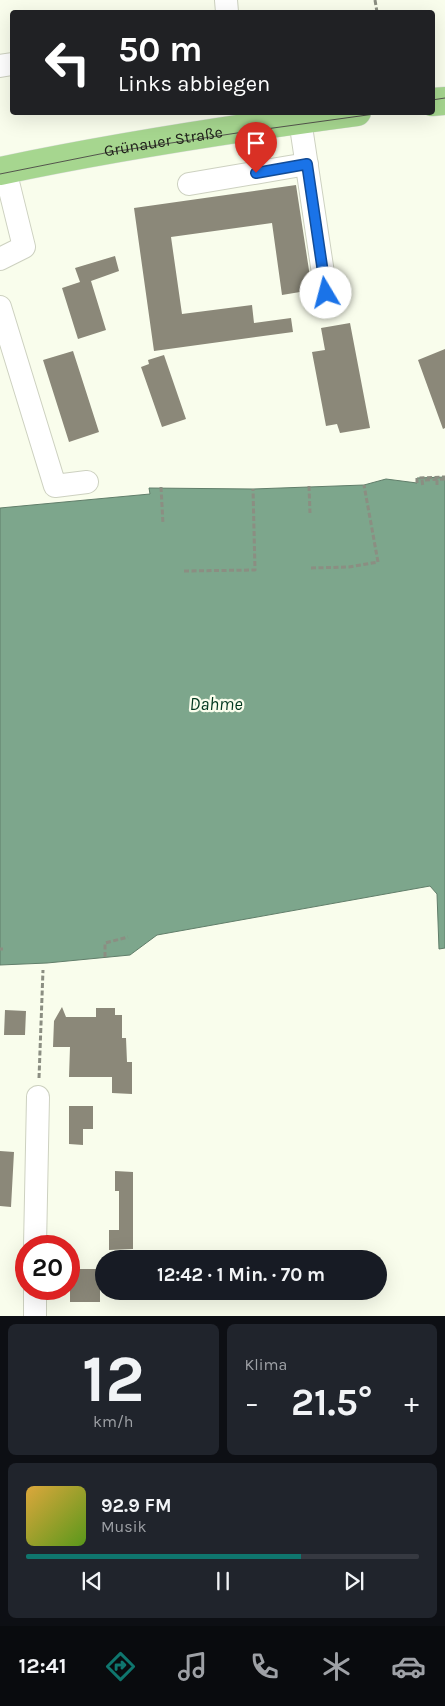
<!DOCTYPE html>
<html lang="de">
<meta charset="utf-8">
<style>
:root{--surface:#171b24;--page:#20242c;--text:#f1f3f6;--muted:#9ea1a6;--line:#363941;--accent:#0f766e}
body{margin:0;font-family:Karla,sans-serif;background:var(--page);color:var(--text);height:100vh;display:flex;flex-direction:column;font-size:19px;white-space:nowrap}
*{box-sizing:border-box;margin:0}
p{font-size:16px;color:var(--muted)}
.icon{flex:none;width:28px;height:28px;fill:none;stroke:currentColor;stroke-width:2;stroke-linecap:round;stroke-linejoin:round}
.map{position:relative;height:1316px;overflow:hidden}
.drawer{display:flex;flex-direction:column;gap:8px;padding:8px;background:#0d0f14;flex:1}
.drawer>*{flex:none}
.hud{position:absolute;left:10px;top:10px;width:425px;height:105px;border-radius:5px;box-shadow:0 5px 20px #0002;background:#202124;color:#fff;overflow:hidden}
.speed{position:absolute;left:15px;top:1235px;display:flex;gap:10px;font-size:25px;font-weight:700;text-align:center}
.speed>*{display:grid;place-content:center;width:65px;height:65px;border-radius:50%;background:var(--surface);box-shadow:0 5px 20px #0002;line-height:1}
.speed .limit{border:8px solid #d22;background:#fff;color:#111}
.pin{position:absolute;display:grid;place-items:center;width:42px;height:42px;color:#fff;margin:-51px -21px;border-radius:50% 50% 50% 0;rotate:-45deg;box-shadow:0 0 5px #0007}
.pin .icon{rotate:45deg}
.me{position:absolute;width:55px;margin:-28px;rotate:352deg;stroke-linejoin:round;filter:drop-shadow(0 0 4px #0008)}
.turn{display:flex;align-items:center;gap:18px;height:105px;padding:0 25px;font-size:22px}
.turn .icon{width:65px;height:65px;stroke-width:2.5}
.turn b{display:block;font-size:35px;line-height:42px}
.big{font-size:38px;font-weight:700;line-height:1.1}
.drawer .card{flex:1;display:flex;flex-direction:column;justify-content:center;gap:8px;min-width:0;padding:0 18px;border-radius:8px;background:var(--page)}
.drawer .dial{align-items:center;gap:0}
.dial b{font-size:65px;line-height:1}
.song{display:flex;align-items:center;gap:15px}
.cover{width:60px;height:60px;border-radius:8px;background:linear-gradient(135deg,hsl(40 70% 55%),hsl(90 70% 35%))}
.played{height:5px;border-radius:2px;background:linear-gradient(90deg,var(--accent) 70%,var(--line) 70%)}
.keys{display:flex;justify-content:space-around;direction:ltr}
.heat{display:flex;justify-content:space-between;align-items:center;font-size:28px;direction:ltr}
.drawer .tiles{flex:1;display:grid;gap:8px;grid-template-columns:1fr 1fr}
.card:last-child{grid-column:span 2}
.trip{position:absolute;left:95px;top:1250px;width:292px;height:50px;border-radius:25px;background:var(--surface);box-shadow:0 5px 20px #0002;font-weight:700;line-height:50px;text-align:center}
.menu{display:flex;height:80px;justify-content:space-around;align-items:center;background:#090b0e;color:var(--muted)}
.menu .icon{width:35px;height:35px}
.menu .selected{color:var(--accent)}
.menu b{font-size:22px;color:var(--text)}
.map>svg:first-child{display:block}
</style>
<div class="map">
<svg width="445" height="1316" viewBox="0 0 445 1316">
<rect width="100%" height="100%" fill="#f9fdec"/>
<path fill="#7da68c" stroke="#617e6a" d="M445,477V948L439,949L437,894L430,886L157,935L130,955L47,963L0,965V508L150,494L149,488L253,489L364,485L386,479L417,483V478Z"/>
<path fill="#8b8879" d="M296,185L312,290L282,295L272,223L171,237L182,314L252,305L254,323L291,318L293,332L154,351L134,208Z
M115,256L119,271L91,281L106,330L78,339L62,288L80,282L75,268Z
M350,323L370,428L340,433L337,424L326,426L312,352L325,350L321,328Z
M445,349V428L443,429L418,360Z
M73,351L99,432L69,442L43,360Z
M164,355L186,419L162,427L141,367L149,364L148,360Z
M62,1007L66,1017H96V1008H115V1015H122V1038H126L127,1062H132V1094L112,1093V1077H69L70,1047H53L54,1021Z
M5,1010L26,1011L25,1035H4Z
M69,1106H93V1129H83V1145L69,1144Z
M0,1151L14,1152L11,1207L0,1206Z
M115,1171L133,1172V1249L109,1250V1230H119V1191H115Z
M70,1269H100V1302H70Z"/>
<g fill="none" stroke-linecap="round" stroke-linejoin="round">
<defs>
<path id="minor" d="M226,0L227,12
M0,66L12,64
M300,120L326,293
M189,184L307,164
M0,259L24,247L5,170
M0,307L55,486L87,482
M35,1246L38,1097
M35,1289V1316"/>
<g id="major">
<path d="M432,102L445,101"/>
<path id="s1" d="M0,171C118,146 237,128 357,112"/>
</g>
</defs>
<use href="#minor" stroke="#cdd1c0" stroke-width="24"/>
<use href="#major" stroke="#e0e0df" stroke-width="29"/>
<path stroke="#8b8e82" stroke-width="3" stroke-dasharray="5 2.5" stroke-linecap="butt" d="M375,0L377,12
M422,480L423,487
M425,480L445,479
M437,480V487
M417,483V478L445,477
M309,486L310,513
M161,487L163,524
M311,568L349,567L378,562L364,485
M184,571L255,570L253,489
M0,949H3
M105,957V943L128,937
M39,1078L43,970"/>
<use href="#minor" stroke="#fff" stroke-width="22"/>
<use href="#major" stroke="#a6d68f" stroke-width="28"/>
<path stroke="#54554d" stroke-width="1" d="M432,100L445,98
M0,174L105,153L237,133L389,112"/>
</g>
<g fill="none" stroke-linecap="round" stroke-linejoin="round">
<defs>
<path id="route" d="M256,173L307,164L326,293"/>
</defs>
<use href="#route" stroke="#114b97" stroke-width="12"/>
<use href="#route" stroke="#1a73e8" stroke-width="9"/>
</g>
<g text-anchor="middle" stroke-width="4.5" stroke-linejoin="round" paint-order="stroke">
<g font-size="16" fill="#20211b" stroke="#f9fdec">
<text dy="6" stroke="none"><textPath href="#s1" startOffset="166">Grünauer Straße</textPath></text>
</g>
<g font-size="18" font-style="italic" fill="#00371e" stroke="#f9fdec">
<text x="216" y="710">Dahme</text>
</g>
</g>
</svg>
<div class="speed"><div class="limit">20</div></div>
<div class="pin" style="left:256px;top:173px;background:#d93025"><svg class="icon" aria-label="arrive" viewBox="0 0 24 24"><path d="M6 21V4h12l-3 4 3 4H6"/></svg></div>
<svg class="me" style="left:326px;top:293px" viewBox="-20 -20 40 40"><circle r="19" fill="#fff"/><path d="M0-13L10 11 0 6-10 11z" fill="#1a73e8"/></svg>
<div class="trip">12:42 · 1 Min. · 70 m</div>
<div class="hud">
<div class="turn"><svg class="icon" aria-label="left" viewBox="0 0 24 24"><path d="M17 20v-9H6M10 6l-5 5 5 5"/></svg><div><b>50 m</b>Links abbiegen</div></div>
</div>
</div>
<section class="drawer">
<div class="tiles">
<div class="card dial"><b>12</b><p>km/h</p></div>
<div class="card"><p>Klima</p>
<div class="heat"><a>−</a><b class="big">21.5°</b><a>+</a></div>
</div>
<div class="card">
<div class="song"><i class="cover"></i><div><b>92.9 FM</b><p>Musik</p></div></div>
<div class="played"></div>
<div class="keys"><svg class="icon" aria-label="previous" viewBox="0 0 24 24"><path d="M18 5L8 12l10 7zM5 5v14"/></svg><svg class="icon" aria-label="pause" viewBox="0 0 24 24"><path d="M8 5v14M16 5v14"/></svg><svg class="icon" aria-label="next" viewBox="0 0 24 24"><path d="M6 5l10 7-10 7zM19 5v14"/></svg></div>
</div>
</div>
</section>
<nav class="menu">
<b>12:41</b>
<svg class="icon selected" aria-label="directions" viewBox="0 0 24 24"><path d="M12 3l9 9-9 9-9-9zM9 14v-3h6M13 9l2 2-2 2"/></svg>
<svg class="icon" aria-label="music" viewBox="0 0 24 24"><path d="M9 18V5l10-2v13"/><circle cx="6" cy="18" r="3"/><circle cx="16" cy="16" r="3"/></svg>
<svg class="icon" aria-label="phone" viewBox="0 0 24 24"><path d="M5 4h4l2 5-3 2q2 4 5 5l2-3 5 2v4C11 20 4 13 5 4z"/></svg>
<svg class="icon" aria-label="climate" viewBox="0 0 24 24"><path d="M12 3v18M4 7l16 10M4 17L20 7"/></svg>
<svg class="icon" aria-label="car" viewBox="0 0 24 24"><path d="M5 17H2v-5l4-1 3-4h7l3 4 3 1v5h-3M9 17h6M6 11h13"/><circle cx="7" cy="17" r="2"/><circle cx="17" cy="17" r="2"/></svg>
</nav>
